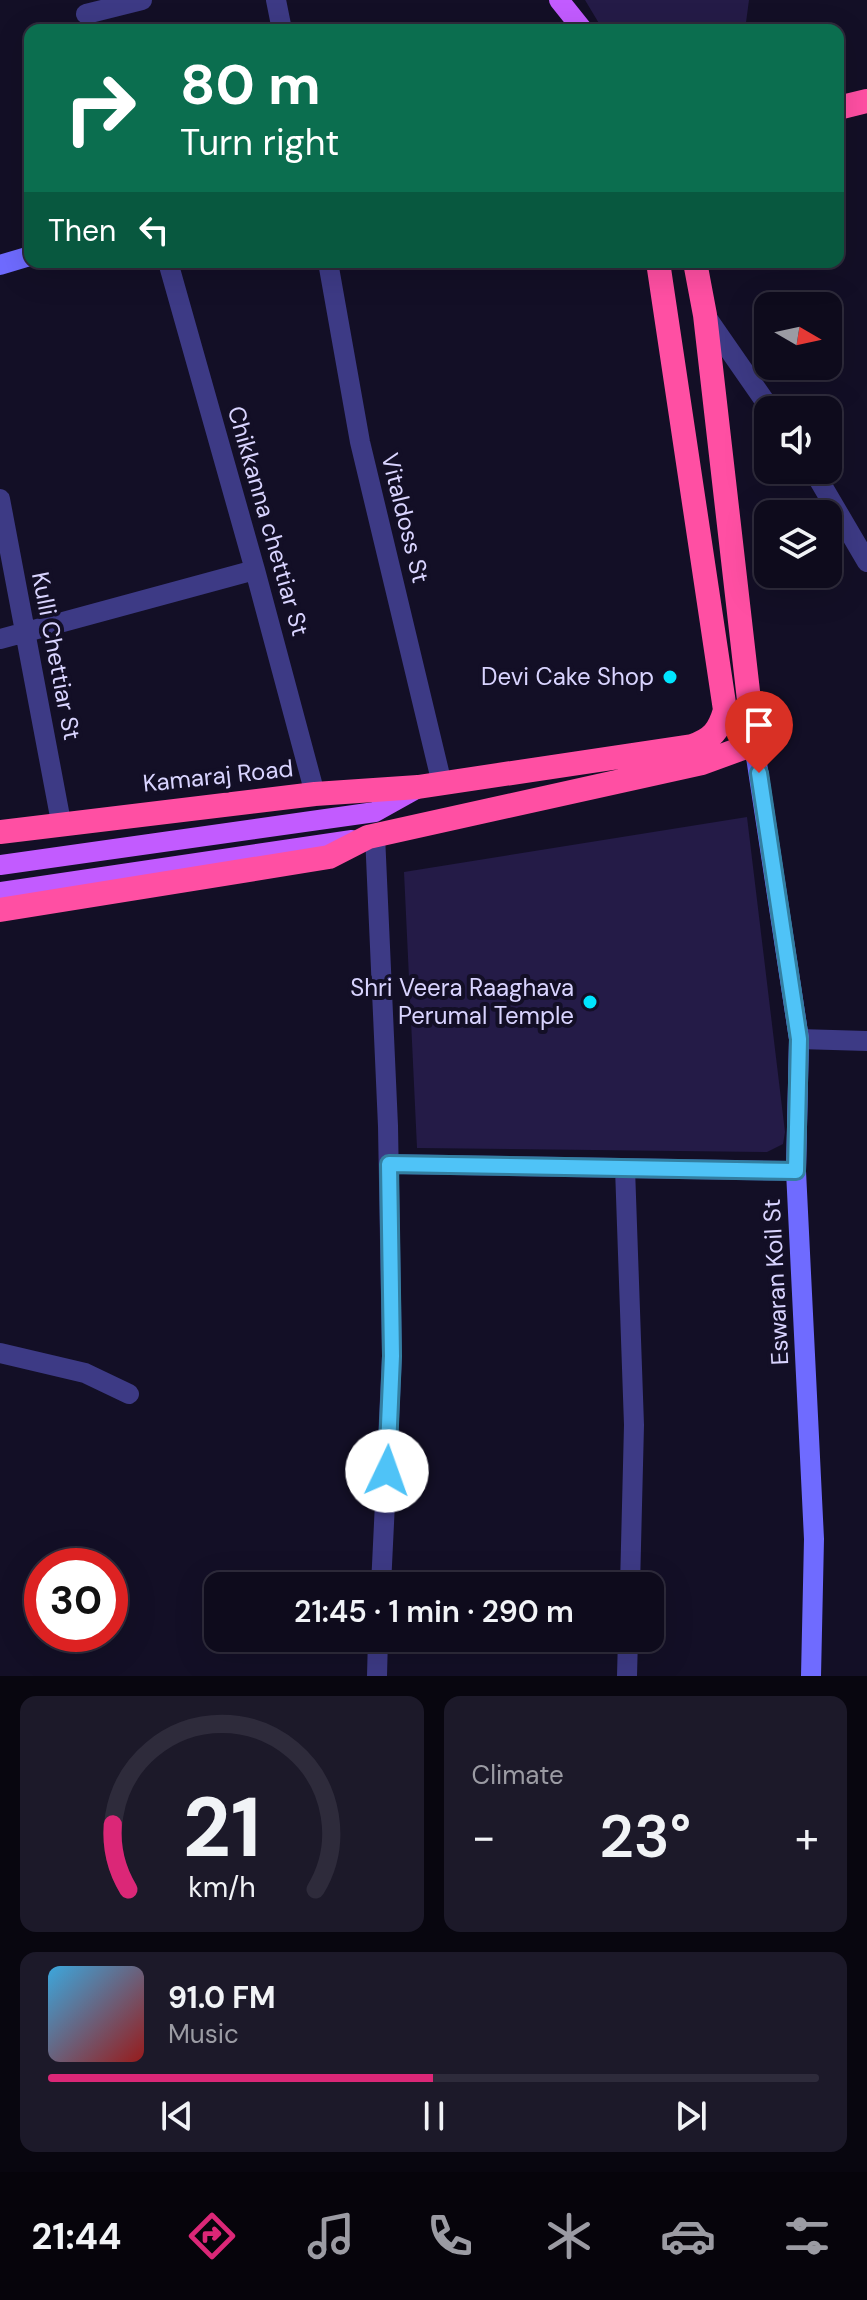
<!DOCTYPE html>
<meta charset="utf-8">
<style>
:root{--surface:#0e0b1c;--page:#1c1929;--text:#f1f3f6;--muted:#9b9ba3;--line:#2e2b3b;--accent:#db2777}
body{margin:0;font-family:"DM Sans",sans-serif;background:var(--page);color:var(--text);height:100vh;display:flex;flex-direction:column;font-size:30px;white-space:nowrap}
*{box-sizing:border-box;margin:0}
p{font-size:26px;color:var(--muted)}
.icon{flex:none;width:44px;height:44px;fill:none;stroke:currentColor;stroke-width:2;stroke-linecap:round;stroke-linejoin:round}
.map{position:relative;height:1676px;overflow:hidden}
.details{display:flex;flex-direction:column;gap:20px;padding:20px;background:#08060f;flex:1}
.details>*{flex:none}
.hud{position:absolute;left:24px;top:24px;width:820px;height:244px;border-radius:16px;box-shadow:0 8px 32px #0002,0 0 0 2px var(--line);background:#0b6e4f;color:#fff;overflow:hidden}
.needle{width:52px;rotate:99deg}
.tools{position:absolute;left:754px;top:292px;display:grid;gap:16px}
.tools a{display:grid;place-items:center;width:88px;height:88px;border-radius:16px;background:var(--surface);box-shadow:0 8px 32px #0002,0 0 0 2px var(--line);font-size:40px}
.speed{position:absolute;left:24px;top:1548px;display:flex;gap:16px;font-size:40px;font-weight:700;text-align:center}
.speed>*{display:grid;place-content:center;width:104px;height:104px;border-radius:50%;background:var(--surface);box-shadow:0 8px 32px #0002,0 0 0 2px var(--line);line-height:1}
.speed .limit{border:12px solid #d22;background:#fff;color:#111}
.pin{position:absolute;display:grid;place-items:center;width:68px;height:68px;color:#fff;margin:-82px -34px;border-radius:50% 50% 50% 0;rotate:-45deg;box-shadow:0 0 8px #0007}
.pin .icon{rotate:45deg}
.me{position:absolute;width:88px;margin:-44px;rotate:3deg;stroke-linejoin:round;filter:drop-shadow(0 0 6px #0008)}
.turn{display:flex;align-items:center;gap:28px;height:168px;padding:0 24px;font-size:36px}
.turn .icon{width:104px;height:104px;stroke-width:2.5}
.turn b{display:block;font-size:56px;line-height:68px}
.then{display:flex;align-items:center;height:76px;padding:0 24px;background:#0003;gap:16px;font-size:30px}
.big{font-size:60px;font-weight:600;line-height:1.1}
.details .card{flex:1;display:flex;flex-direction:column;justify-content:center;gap:12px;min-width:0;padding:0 28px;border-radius:16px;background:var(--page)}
.details .dial{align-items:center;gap:0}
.dial svg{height:208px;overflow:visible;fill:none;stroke:var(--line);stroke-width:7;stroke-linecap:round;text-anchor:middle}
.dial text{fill:var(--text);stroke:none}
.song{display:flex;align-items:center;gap:24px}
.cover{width:96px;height:96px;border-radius:12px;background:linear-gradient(135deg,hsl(200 70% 55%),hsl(0 70% 35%))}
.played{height:8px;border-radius:4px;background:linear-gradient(90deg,var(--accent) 50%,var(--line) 50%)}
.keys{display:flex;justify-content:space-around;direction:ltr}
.heat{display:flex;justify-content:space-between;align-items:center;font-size:44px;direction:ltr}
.details .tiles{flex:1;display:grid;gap:20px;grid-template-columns:1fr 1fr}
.card:last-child{grid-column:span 2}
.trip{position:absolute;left:204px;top:1572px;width:460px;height:80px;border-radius:16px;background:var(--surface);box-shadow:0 8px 32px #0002,0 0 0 2px var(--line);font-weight:600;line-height:80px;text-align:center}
.dock{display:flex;height:128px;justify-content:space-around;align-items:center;background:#06040b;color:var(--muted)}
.dock .icon{width:56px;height:56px}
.dock .active{color:var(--accent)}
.dock b{font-size:36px;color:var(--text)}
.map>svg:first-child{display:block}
</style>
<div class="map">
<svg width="867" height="1676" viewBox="0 0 867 1676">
<rect width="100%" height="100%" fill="#130f26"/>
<path fill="#241b47" d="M585,0H749L745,30H603Z
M747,817L785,1132L783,1144L767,1152L417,1148L404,872Z"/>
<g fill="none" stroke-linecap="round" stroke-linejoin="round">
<path stroke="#3d3a85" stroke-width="20" d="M276,0L282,30
M86,14L142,0
M168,262L255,570L315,794
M328,262L360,442L442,784
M705,315L771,410
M813,470L867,562
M0,499L61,822
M0,639L255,570
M375,835L388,1126L392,1356L381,1586
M799,1039L867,1041
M389,1164L796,1171
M625,1168L634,1425L630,1586
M0,1353L85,1373L129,1394
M377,1676L378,1638
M627,1676L628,1638"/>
<path stroke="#6f6bff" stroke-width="20" d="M0,265L30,256
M754,744L799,1039L796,1171L814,1539L811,1676"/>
<path stroke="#c25bff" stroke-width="20" d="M559,0L583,30
M0,865L375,812L418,788
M0,892L352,840"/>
<path stroke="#ff4fa3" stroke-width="24" d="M838,108L867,101
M0,832L315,794L418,787L692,746C712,739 719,731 725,710L658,262
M0,910L329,857L368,837L702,763L754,744L705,315L695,262"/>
</g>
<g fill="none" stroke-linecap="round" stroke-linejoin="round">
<defs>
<path id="route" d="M387,1471L392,1356L389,1164L796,1171L799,1039L759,773"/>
</defs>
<use href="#route" stroke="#337fa1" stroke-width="20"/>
<use href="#route" stroke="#4fc3f7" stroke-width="14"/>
</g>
<g fill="#00e5ff" stroke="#130f26" stroke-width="3">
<circle cx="670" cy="677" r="8"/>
<circle cx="590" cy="1002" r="8"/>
</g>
<g text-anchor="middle" stroke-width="8" stroke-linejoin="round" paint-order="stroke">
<g font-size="24" fill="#d9d4ff" stroke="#130f26">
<text transform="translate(405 518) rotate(76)" y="8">Vitaldoss St</text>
<text transform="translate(268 521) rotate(74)" y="8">Chikkanna chettiar St</text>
<text transform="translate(56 656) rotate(79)" y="8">Kulli Chettiar St</text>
<text transform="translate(218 776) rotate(-6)" y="8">Kamaraj Road</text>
<text transform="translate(776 1282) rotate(-93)" y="8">Eswaran Koil St</text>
</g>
<g font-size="24" fill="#d9d4ff" stroke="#130f26" text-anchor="end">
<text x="654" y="685">Devi Cake Shop</text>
<text x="574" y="996">Shri Veera Raaghava<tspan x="574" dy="28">Perumal Temple</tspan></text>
</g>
</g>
</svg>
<div class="tools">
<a><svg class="needle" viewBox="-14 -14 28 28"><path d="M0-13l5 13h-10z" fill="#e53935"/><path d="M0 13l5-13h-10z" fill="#9b9ba3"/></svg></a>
<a><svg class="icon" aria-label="sound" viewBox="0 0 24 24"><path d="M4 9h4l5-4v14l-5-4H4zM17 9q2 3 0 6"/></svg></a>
<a><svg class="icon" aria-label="layers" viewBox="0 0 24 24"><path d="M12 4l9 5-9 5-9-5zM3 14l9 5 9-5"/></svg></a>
</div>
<div class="speed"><div class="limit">30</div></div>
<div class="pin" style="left:759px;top:773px;background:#d93025"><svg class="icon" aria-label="arrive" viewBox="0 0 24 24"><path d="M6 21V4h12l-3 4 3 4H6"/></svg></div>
<svg class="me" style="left:387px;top:1471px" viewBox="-20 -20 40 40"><circle r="19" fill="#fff"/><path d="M0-13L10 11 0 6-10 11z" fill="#4fc3f7"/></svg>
<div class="trip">21:45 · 1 min · 290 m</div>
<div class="hud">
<div class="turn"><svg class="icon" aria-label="right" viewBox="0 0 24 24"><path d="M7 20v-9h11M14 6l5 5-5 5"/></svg><div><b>80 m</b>Turn right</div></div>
<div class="then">Then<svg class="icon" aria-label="left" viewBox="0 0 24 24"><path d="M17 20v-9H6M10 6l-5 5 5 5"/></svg></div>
</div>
</div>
<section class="details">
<div class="tiles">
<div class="card dial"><svg viewBox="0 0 100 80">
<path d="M14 69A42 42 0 1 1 86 69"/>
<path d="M14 69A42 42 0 0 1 8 44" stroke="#db2777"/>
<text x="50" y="56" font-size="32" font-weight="700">21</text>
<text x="50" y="72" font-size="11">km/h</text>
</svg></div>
<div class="card"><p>Climate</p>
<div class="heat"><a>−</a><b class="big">23°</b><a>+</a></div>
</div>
<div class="card">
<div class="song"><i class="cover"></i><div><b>91.0 FM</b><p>Music</p></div></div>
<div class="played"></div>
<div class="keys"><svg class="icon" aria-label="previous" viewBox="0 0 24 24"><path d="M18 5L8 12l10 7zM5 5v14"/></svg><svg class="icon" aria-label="pause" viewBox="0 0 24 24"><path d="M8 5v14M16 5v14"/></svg><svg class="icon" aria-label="next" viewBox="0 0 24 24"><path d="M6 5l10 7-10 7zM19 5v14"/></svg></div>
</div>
</div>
</section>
<nav class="dock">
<b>21:44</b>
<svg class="icon active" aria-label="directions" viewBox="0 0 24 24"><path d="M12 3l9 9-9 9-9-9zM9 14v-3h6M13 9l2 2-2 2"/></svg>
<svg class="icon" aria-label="music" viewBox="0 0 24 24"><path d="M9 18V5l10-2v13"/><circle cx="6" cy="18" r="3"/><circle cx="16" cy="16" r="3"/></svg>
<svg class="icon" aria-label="phone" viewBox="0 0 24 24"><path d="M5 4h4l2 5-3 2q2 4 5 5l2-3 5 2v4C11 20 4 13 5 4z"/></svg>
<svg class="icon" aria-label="climate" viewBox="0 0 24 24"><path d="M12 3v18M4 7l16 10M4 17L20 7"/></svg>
<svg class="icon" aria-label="car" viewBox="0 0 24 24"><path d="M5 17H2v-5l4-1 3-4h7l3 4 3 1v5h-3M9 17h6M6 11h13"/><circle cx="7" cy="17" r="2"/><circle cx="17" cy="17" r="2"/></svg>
<svg class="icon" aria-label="filters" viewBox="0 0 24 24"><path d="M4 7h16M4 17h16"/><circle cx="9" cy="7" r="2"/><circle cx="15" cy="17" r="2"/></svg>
</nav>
